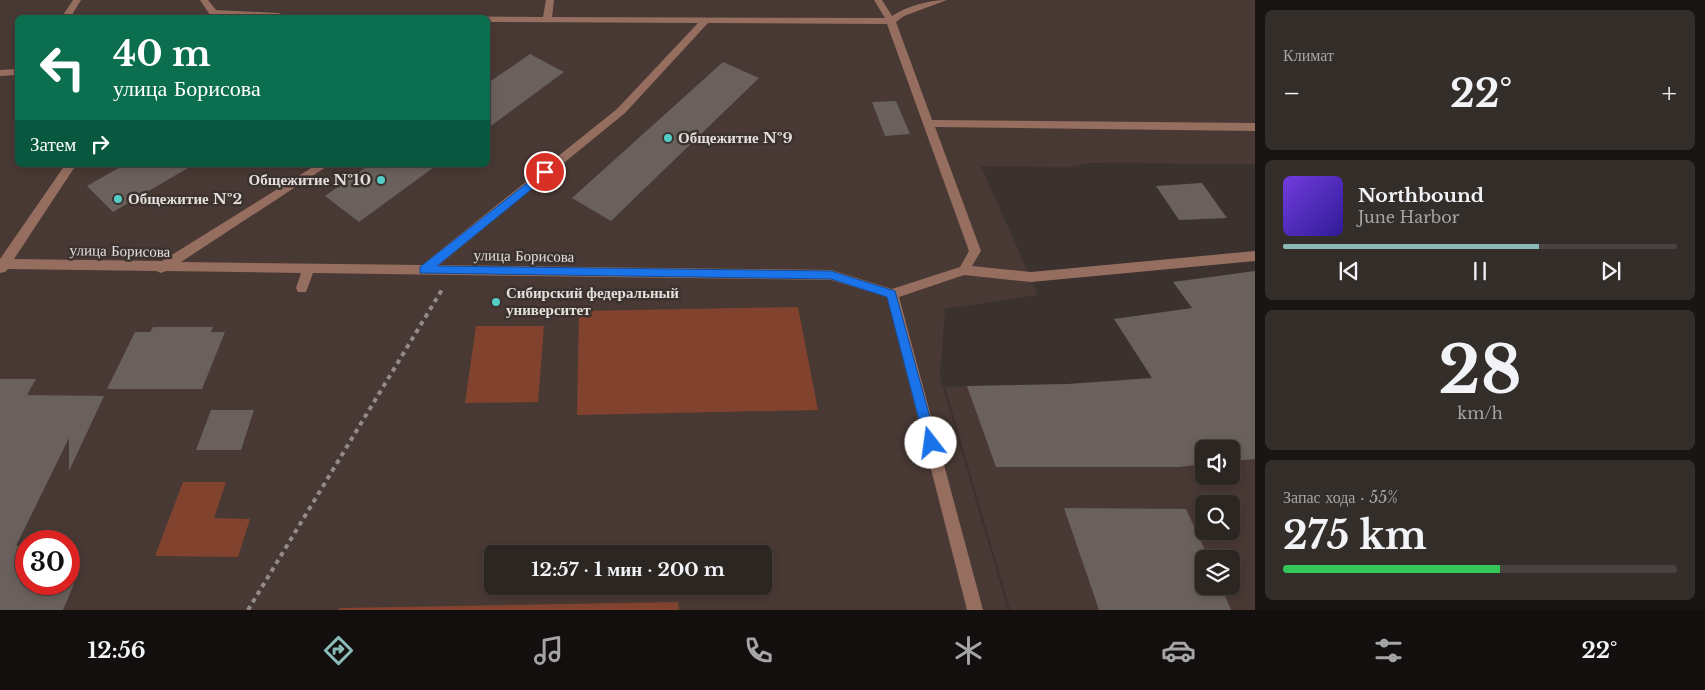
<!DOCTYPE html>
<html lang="ru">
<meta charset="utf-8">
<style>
:root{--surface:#2c2623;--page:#342e2b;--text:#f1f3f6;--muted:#a6a5a6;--line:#484341;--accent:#8bbbb9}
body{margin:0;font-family:"Libre Baskerville",serif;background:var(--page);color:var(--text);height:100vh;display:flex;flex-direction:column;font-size:19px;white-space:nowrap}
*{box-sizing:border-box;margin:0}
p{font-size:16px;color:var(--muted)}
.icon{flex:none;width:28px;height:28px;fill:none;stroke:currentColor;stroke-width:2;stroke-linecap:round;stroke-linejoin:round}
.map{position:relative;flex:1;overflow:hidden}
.drawer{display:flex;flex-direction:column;gap:10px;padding:10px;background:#181513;width:450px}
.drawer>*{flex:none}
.guide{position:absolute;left:15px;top:15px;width:475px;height:152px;border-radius:8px;box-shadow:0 2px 8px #0003,0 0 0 1px var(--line);background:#0b6e4f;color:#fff;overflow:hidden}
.fabs{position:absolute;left:1195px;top:440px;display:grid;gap:10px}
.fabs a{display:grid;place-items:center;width:45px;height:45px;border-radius:8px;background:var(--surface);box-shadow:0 2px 8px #0003,0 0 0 1px var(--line);font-size:25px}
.speed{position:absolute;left:15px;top:530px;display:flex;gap:10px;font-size:25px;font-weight:700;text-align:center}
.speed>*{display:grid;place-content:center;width:65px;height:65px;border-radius:50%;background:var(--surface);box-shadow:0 2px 8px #0003,0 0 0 1px var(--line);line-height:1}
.speed .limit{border:8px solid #d22;background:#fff;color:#111}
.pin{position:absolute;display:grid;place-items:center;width:42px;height:42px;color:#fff;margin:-21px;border:2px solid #fff;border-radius:50%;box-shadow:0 1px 5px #0007}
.me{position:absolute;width:55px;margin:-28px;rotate:345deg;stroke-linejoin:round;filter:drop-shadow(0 0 4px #0008)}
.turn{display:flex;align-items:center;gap:18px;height:105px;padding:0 15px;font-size:22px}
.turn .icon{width:65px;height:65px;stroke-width:2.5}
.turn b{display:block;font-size:35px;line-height:42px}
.then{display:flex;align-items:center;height:48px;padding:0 15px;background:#0003;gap:10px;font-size:19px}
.big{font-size:38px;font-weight:800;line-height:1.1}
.drawer .widget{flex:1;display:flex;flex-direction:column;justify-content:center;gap:8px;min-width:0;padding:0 18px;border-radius:8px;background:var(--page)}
.drawer .dial{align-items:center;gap:0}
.dial b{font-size:65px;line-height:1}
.song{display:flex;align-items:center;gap:15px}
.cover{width:60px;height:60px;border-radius:8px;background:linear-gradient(135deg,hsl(260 70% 55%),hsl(250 70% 35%))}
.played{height:5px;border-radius:2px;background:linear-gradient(90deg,var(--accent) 65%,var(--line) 65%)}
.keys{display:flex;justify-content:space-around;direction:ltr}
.heat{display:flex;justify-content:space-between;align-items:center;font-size:28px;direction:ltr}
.charge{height:8px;border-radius:4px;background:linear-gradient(90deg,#34c759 55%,var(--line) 0)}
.trip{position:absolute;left:484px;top:545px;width:288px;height:50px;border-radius:8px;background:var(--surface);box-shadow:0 2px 8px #0003,0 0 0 1px var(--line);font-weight:800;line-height:50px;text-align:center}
.tabs{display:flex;height:80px;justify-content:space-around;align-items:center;background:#120f0e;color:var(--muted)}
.tabs .icon{width:35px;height:35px}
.tabs .on{color:var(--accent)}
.tabs b{font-size:22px;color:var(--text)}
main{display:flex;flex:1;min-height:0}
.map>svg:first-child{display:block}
</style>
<main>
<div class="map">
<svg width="1255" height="610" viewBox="0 0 1255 610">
<rect width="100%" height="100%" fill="#3b322f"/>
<path fill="#493934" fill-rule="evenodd" d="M0,0H1255V164L1090,163L1070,167L981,166L1038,295L945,309L940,378L1008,610H0ZM18,18H488V165H18ZM26,541H69V584H26ZM492,554H762V586H492Z
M1255,371V610H1010L945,387L1068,384ZM1204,449H1231V476H1204ZM1204,504H1231V531H1204ZM1204,559H1231V586H1204Z"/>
<path fill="#81432d" d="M798,307L818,410L577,415L579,311Z
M476,326H544L538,402L465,403Z
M183,482H226L214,518L250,519L238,557L155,556Z
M678,602L679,610H339V608Z"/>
<path fill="#6a605c" d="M530,54L564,72L488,128V83Z
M723,62L759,78L611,221L572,198Z
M896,101L910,134L885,136L872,102Z
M124,165H193L113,212L87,186Z
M369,165H437L359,222L325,196Z
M1202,183L1227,218L1179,220L1156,186Z
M1255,271V459L1231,461V449H1204V464L1179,467H996L967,386L1068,384L1152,378L1114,319L1192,308L1173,282Z
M153,327H213L211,332H225L202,389H107L135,332H150Z
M0,379H36L27,395L104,396L69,471V438L16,546H26V584H74L63,610H0Z
M211,410H254L241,450H196Z
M1064,508L1186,509L1209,559H1204V586H1221L1231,610H1099Z"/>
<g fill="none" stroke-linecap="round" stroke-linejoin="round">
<path stroke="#928b88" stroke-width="4" stroke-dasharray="4.5 4.5" stroke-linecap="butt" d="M248,610L443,288"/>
<path fill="#966e5f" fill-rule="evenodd" d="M73,0H81L70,18H61Z
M200,0H208L216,10L279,13L283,15L543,17L546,0H554L552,17L885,18L874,0H882L892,16C907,6 930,0 947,0L904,16L896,22L932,120L1255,123V131L935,127L981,251L972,266L1031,272L1255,251V261L1031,282L964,275L899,297L983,610H967L887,297L831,280L313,273L306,292H298L296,288L301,273L166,271L161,273L156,271L8,269L5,272L0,273V259L65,165H76L14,259L162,261L316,165H329L181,262L422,265L617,109L698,23L488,22V18H253L210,15ZM708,23L887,24L969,251L960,267L892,289L831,270L439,265L625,113Z
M18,69V75L0,76V70Z"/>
</g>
<path fill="#1a73e8" stroke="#114b97" d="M545,169L550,172L549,175L437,266L831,271L895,291L937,443L936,447L931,449L926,447L925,443L887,297L831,279L420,273V267Z"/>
<g fill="#54cdc7" stroke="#3b322f" stroke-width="2">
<circle cx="668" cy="138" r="5"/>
<circle cx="381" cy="180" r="5"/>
<circle cx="118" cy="199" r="5"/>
<circle cx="496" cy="302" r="5"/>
</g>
<g text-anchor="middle" stroke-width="5" stroke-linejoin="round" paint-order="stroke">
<g font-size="15" font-weight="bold" fill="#e4dedc" stroke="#3b322f" text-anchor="start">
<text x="678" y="143">Общежитие №9</text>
<text x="371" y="185" text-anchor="end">Общежитие №10</text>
<text x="128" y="204">Общежитие №2</text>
<text x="506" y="298">Сибирский федеральный<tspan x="506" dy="17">университет</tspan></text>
</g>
<g font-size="15" fill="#e4dedc" stroke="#3b322f">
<text transform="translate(120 251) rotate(1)" y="5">улица Борисова</text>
<text transform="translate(524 256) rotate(1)" y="5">улица Борисова</text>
</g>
</g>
</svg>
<div class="fabs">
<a><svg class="icon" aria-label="sound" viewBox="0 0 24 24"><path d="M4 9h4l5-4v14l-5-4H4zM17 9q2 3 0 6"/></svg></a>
<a><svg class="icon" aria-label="search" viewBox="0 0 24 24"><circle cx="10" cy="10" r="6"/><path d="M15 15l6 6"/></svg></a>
<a><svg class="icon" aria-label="layers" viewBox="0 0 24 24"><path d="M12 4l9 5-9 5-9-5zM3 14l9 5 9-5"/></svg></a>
</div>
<div class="speed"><div class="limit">30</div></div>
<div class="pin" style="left:545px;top:172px;background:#d93025"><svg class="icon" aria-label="arrive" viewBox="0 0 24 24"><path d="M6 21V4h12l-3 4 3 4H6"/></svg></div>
<svg class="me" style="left:931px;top:443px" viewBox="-20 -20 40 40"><circle r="19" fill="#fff"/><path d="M0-13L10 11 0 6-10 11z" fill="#1a73e8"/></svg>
<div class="trip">12:57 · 1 мин · 200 m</div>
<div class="guide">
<div class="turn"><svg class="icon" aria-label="left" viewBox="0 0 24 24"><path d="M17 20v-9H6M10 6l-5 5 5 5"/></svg><div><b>40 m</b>улица Борисова</div></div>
<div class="then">Затем<svg class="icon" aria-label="right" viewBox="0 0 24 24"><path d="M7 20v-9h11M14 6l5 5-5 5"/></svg></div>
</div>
</div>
<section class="drawer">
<div class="widget"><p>Климат</p>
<div class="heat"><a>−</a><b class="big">22°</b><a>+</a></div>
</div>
<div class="widget">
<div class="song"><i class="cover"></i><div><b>Northbound</b><p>June Harbor</p></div></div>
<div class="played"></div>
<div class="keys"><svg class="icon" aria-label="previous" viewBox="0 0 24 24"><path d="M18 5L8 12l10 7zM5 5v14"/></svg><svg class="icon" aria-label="pause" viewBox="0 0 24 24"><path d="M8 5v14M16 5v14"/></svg><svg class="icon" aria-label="next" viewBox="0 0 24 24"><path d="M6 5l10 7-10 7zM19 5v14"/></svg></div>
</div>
<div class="widget dial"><b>28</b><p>km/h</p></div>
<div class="widget"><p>Запас хода · 55%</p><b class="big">275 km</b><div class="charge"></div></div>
</section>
</main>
<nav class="tabs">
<b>12:56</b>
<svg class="icon on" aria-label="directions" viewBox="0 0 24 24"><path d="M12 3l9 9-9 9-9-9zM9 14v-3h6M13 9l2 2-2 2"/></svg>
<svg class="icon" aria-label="music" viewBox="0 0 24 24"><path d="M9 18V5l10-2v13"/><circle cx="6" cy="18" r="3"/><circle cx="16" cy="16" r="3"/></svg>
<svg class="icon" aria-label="phone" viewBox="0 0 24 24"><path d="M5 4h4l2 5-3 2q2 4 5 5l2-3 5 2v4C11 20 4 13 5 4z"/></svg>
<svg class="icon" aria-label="climate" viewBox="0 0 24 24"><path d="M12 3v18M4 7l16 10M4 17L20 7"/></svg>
<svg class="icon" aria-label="car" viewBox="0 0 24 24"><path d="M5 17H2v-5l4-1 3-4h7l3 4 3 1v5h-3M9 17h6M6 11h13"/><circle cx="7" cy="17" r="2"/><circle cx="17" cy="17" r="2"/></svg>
<svg class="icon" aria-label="filters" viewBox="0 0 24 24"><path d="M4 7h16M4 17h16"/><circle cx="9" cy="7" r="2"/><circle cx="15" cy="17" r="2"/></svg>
<b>22°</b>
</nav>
